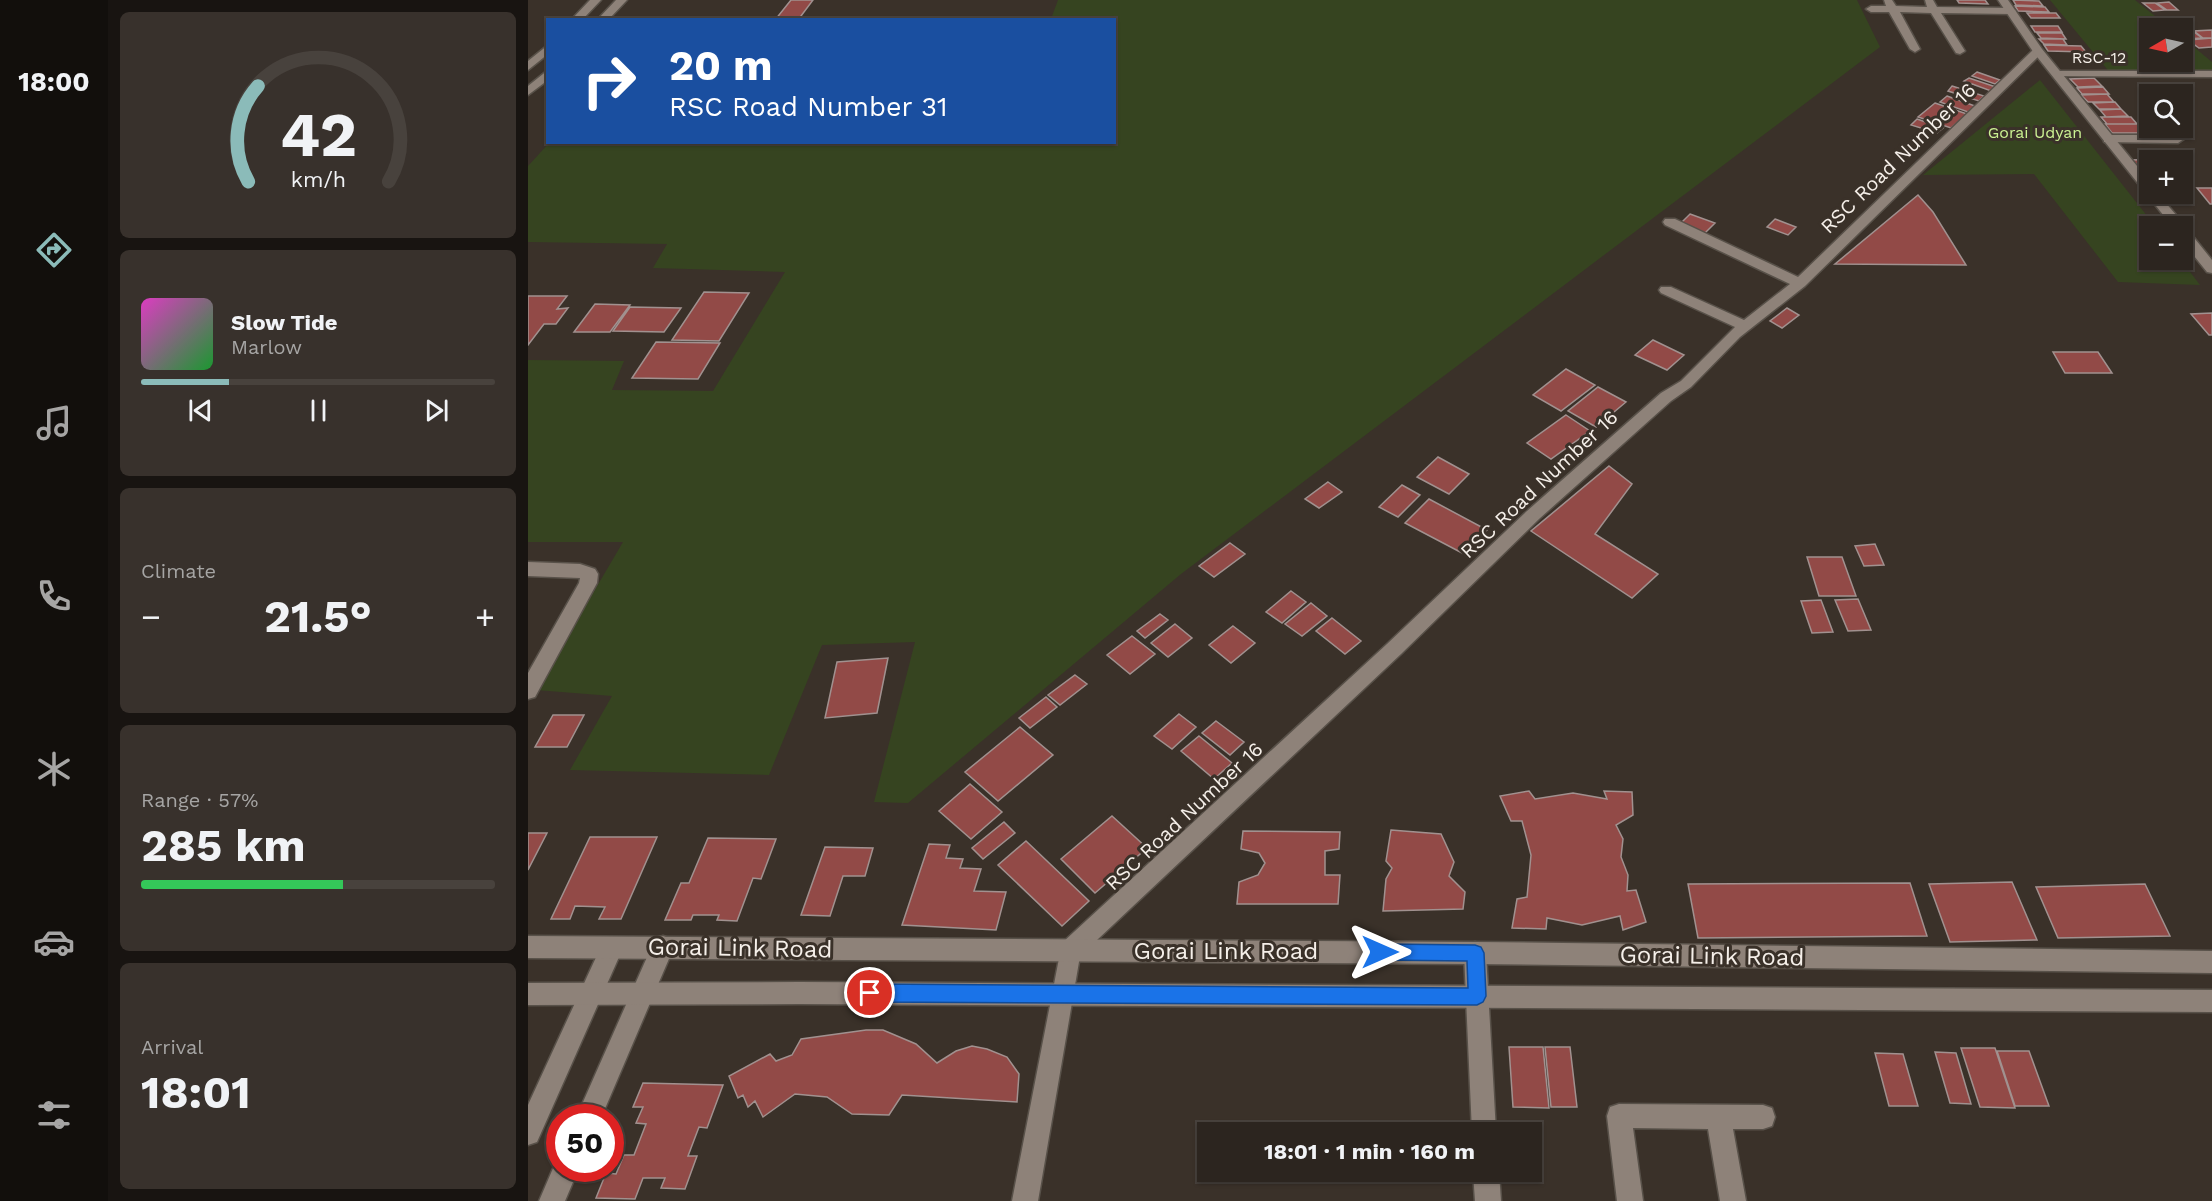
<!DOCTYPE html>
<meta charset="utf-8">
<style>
:root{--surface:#2c251f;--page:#38312c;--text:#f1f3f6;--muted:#a6a5a4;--line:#48423d;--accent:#8bbbb9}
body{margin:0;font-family:"Work Sans",sans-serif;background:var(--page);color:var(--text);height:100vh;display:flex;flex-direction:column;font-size:22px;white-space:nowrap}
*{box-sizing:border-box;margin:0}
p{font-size:20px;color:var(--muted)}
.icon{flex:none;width:33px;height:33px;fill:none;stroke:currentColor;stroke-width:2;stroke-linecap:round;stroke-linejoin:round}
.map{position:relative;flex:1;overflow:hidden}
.details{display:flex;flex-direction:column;gap:12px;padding:12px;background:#181411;width:420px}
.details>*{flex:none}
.guide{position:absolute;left:18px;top:18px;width:570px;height:126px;border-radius:0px;box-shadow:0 2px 4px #0004,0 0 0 2px var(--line);background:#1a4fa0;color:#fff;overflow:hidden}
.needle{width:39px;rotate:261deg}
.buttons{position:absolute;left:1611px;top:18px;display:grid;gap:12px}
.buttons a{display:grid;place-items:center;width:54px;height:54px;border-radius:0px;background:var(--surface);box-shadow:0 2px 4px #0004,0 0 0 2px var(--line);font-size:30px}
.speed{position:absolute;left:18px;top:1104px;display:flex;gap:12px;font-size:30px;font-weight:700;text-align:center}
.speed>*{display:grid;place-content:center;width:78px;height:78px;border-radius:50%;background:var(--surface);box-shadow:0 2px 4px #0004,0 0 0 2px var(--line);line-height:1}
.speed .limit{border:9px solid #d22;background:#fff;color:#111}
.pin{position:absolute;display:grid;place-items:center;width:51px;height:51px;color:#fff;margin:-26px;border:3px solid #fff;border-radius:50%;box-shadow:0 2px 6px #0007}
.me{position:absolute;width:66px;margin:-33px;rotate:90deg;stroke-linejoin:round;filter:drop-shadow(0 0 4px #0008)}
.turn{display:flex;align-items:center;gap:21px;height:126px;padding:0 24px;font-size:27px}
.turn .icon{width:78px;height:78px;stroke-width:2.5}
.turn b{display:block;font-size:42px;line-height:51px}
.big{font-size:45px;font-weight:700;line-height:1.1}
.details .tile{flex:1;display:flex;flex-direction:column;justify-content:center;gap:9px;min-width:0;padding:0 21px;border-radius:9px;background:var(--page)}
.details .dial{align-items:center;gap:0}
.dial svg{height:156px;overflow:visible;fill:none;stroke:var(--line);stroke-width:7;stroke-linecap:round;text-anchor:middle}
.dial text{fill:var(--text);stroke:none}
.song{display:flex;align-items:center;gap:18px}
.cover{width:72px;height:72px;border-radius:9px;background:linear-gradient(135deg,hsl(310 70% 55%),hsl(130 70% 35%))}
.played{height:6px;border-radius:3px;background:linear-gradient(90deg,var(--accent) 25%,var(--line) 25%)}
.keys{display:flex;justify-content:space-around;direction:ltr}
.heat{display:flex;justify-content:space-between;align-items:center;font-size:33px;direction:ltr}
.charge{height:9px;border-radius:4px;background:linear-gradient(90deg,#34c759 57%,var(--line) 0)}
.trip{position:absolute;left:669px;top:1122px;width:345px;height:60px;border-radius:0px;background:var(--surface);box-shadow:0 2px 4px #0004,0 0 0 2px var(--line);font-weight:700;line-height:60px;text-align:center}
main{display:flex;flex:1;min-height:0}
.menu{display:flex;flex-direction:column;width:108px;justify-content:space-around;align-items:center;background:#120f0c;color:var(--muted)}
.menu .icon{width:42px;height:42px}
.menu .selected{color:var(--accent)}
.menu b{font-size:27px;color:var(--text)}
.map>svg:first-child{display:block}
</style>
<main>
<nav class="menu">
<b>18:00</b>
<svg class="icon selected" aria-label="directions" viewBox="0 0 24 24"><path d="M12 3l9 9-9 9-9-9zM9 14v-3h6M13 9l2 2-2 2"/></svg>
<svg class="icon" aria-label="music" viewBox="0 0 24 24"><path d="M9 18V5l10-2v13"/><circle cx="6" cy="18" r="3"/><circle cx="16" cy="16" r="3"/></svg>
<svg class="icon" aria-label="phone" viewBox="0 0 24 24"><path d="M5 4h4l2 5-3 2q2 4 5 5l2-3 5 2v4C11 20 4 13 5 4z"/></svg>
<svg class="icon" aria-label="climate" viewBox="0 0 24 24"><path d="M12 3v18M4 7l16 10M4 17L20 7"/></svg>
<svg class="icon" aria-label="car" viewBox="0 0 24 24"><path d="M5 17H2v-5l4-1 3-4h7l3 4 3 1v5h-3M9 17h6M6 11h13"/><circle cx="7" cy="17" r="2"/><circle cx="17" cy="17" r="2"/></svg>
<svg class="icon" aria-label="filters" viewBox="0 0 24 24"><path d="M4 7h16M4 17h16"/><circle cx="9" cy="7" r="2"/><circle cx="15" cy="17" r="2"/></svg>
</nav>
<section class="details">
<div class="tile dial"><svg viewBox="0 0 100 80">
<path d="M14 69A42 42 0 1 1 86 69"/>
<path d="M14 69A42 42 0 0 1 19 20" stroke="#8bbbb9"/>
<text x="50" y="56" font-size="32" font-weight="700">42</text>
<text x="50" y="72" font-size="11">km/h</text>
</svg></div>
<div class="tile">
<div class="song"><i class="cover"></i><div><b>Slow Tide</b><p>Marlow</p></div></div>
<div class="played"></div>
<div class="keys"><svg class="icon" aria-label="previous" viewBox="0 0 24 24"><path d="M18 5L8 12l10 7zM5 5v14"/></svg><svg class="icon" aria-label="pause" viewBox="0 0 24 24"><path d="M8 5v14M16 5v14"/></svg><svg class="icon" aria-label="next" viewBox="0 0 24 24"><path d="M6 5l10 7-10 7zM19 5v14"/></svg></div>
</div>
<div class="tile"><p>Climate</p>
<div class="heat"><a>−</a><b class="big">21.5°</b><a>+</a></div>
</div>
<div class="tile"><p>Range · 57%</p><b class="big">285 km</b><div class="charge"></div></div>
<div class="tile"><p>Arrival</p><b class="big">18:01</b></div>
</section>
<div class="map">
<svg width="1684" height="1201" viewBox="0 0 1684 1201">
<rect width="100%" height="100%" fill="#3a3129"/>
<path fill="#364420" d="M530,0H1329L1352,47L653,574L380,803L346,802L387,642L294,645L241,775L42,770L84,696L8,690L95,542H0V360L96,361L84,390L185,391L257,272L125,268L139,244L0,242V166L22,142H586V20L523,19Z
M1522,0H1607L1642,28H1622V62H1654L1655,38L1684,62V74H1583Z
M1512,80L1627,226H1622V260H1653L1672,285L1590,282L1506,174L1395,175Z"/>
<path fill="#924a47" stroke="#a1918f" stroke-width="1.5" d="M263,0H285L270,20H247Z
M1429,0H1457L1460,4L1431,3Z
M1485,0L1511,1L1515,6L1488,5Z
M1641,2L1650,10H1639L1629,3Z
M1615,3H1627L1637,10L1625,11Z
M1487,6L1517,7L1521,12L1490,11Z
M1499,13H1528L1532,18H1503Z
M1637,23H1651L1658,28H1644Z
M1503,26H1530L1534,32H1507Z
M1654,29H1662L1674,38L1657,39L1654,37Z
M1684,30V38H1675L1666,31Z
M1509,33H1534L1538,39L1513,38Z
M1684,38V47L1671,48L1660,40Z
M1511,39H1535L1539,45L1516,44Z
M1516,45L1553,46L1558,52L1520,51Z
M1449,72L1472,80L1467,84L1444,76Z
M1441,78L1468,87L1463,91L1436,81Z
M1566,78L1574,86L1550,87L1542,79Z
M1424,86L1456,96L1451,101L1420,91Z
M1575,87L1581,94H1554L1549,88Z
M1579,94L1586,102H1560L1553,95Z
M1419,96L1447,106L1440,112L1412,102Z
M1587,102L1593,109H1571L1565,103Z
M1407,103L1439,114L1423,128L1390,117Z
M1593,109L1600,116L1578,117L1572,110Z
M1573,117H1603L1609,124H1579Z
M1389,119L1415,128L1409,133L1383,125Z
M1577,124H1611L1619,133H1584Z
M1637,159L1639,160H1622V168L1613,169L1604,160Z
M1654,184L1665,195L1639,196L1637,194H1654Z
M1669,188H1684V204H1682Z
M1390,195L1405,212L1438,265L1307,264Z
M1162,214L1187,223L1176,234L1151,225Z
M1247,219L1268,227L1260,235L1239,227Z
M176,292L221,293L191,341L144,340Z
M0,296H39L29,309L40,308L28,324H16L0,345Z
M67,304L102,305L82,332H46Z
M102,307L153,308L136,332L85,331Z
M1259,308L1271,315L1254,328L1242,321Z
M1684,313V335H1681L1663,314Z
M1125,340L1156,355L1139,370L1107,355Z
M128,342L192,343L170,379L104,378Z
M1525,352H1570L1584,373H1537Z
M1038,369L1067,385L1033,411L1005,395Z
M1070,387L1098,402L1068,427L1040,411Z
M1038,415L1062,431L1023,459L999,443Z
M910,457L941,474L921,494L889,477Z
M1081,466L1104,484L1067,534L1130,574L1104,598L1003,531Z
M800,482L814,492L791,508L777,499Z
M874,485L892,495L870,517L851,507Z
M901,499L959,530L936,554L877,523Z
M702,543L717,554L686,577L671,566Z
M1347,544L1356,565L1336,566L1327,546Z
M1279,557H1314L1328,596H1291Z
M763,591L778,602L754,623L738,612Z
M1330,599L1343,630L1320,631L1307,600Z
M1293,600L1305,632L1284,633L1273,601Z
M783,603L799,616L774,636L757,624Z
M632,614L640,620L617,638L609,631Z
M804,618L833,641L817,654L788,631Z
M647,624L664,638L640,657L623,643Z
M705,626L727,643L703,663L681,645Z
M604,636L627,654L602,674L579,655Z
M360,658L349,713L297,718L309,662Z
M547,675L559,684L532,705L520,695Z
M518,697L529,707L502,728L491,718Z
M651,714L668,727L644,749L626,736Z
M25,715H56L39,747H7Z
M688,721L716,742L702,755L674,733Z
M492,727L525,755L470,801L437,772Z
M671,736L704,763L686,779L653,751Z
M442,784L474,812L443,839L411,811Z
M1001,791L1007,799L1045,793L1079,799L1076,791L1104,792L1105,815L1088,825L1095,839L1093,857L1100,875L1099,891L1108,890L1118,922L1095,930L1092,916L1054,925L1019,918L1018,929L984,928L989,899L999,897L1003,855L994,821H983L972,796Z
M584,816L619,848L567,893L533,859Z
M476,822L487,833L455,859L444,848Z
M863,830L913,834L926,862L921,876L937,892L935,909L855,911L858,879L864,868L858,861Z
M715,831L812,832L811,849L797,851V875H812L810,904H709L711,882L730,875L737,863L731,853L713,849Z
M0,833H19L0,870Z
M62,837H129L93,919H71L77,907L47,906L42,919H23Z
M180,838L248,839L233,879L225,878L209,921L189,920L191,915H165L163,920H137L153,883H161Z
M498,841L561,901L534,926L470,865Z
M401,844L422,845L418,858L435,859L432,868L453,869L446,891L478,892L468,930L374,925Z
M297,847L345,848L337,876H315L302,916L273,915Z
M1484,882L1509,940L1422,942L1401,884Z
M1382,883L1399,936L1170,938L1160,884Z
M1617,884L1642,936L1530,938L1508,887Z
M338,1030H355L388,1044L409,1063L428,1051L444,1046L459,1049L479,1057L491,1074L489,1102L374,1095L361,1115L324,1114L299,1097L267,1094L235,1117L227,1101L220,1107L215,1095L210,1098L201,1076L242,1054L248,1061L264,1055L273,1039Z
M981,1047H1015L1021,1108L985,1107Z
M1017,1047H1042L1049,1107H1023Z
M1433,1048H1467L1487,1108L1452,1107Z
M1469,1051H1501L1521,1106H1487Z
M1407,1052L1428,1053L1443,1104L1422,1103Z
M1347,1053L1375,1054L1390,1106H1361Z
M115,1083L195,1085L179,1128L171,1127L160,1156H169L157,1189L133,1188L137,1178H115L107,1199L68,1198L78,1173L88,1174L96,1155H106L118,1124L108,1123L115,1107H105Z"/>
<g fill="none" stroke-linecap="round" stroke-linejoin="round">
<defs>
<path id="minor" d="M1356,0H1364L1368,6L1399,7L1397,0H1405L1409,7L1483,8L1488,11L1483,14L1413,13L1437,51L1432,54L1428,53L1403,13L1372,12L1392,49L1387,52L1382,49L1361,12H1343L1338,9L1343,6H1358Z
M1510,48L1515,51L1514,53L1277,286L1212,337L1163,387L1143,401L1011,519L873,654L552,956L510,1201H484L534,943L859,644L999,511L1133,393L1153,381L1207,327L1133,293L1131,290L1133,287H1143L1216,320L1262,284L1137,225L1135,222L1137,219H1147L1270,277L1506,49Z
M1530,71H1684V77L1526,76L1524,74Z
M1580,135H1650L1656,139L1650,143L1576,142V136Z
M0,562L52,564L67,569L70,574L69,583L7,697L0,699V673L51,583L52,578L0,576Z
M947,942L955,945L958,953L968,1132H944L936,953L939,945Z
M1091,1104L1235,1105L1244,1108L1247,1117L1244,1126L1235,1129H1205L1218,1201H1192L1180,1129L1105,1128L1115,1201H1089L1079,1116L1082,1107Z
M945,1172H971L973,1201H947Z"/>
<path id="tertiary" d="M1470,0H1480L1514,49L1622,182V194H1630L1655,223V228L1659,229L1684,260V273L1679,272L1654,241V226H1644L1506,53Z
M135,936L143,939L146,947L73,1118H48L127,939Z
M84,937L92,940L95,948L9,1142L0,1145V1105L76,940Z
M32,1158V1168H51L37,1201H11L29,1159Z"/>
<path id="secondary" d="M62,0H73L54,20H43Z
M88,0H99L80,20H69Z
M20,45V54L0,70V61Z
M20,70V80L0,95V86Z
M0,936L947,942L1684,951V973L947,964L0,958Z
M271,982L1684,990V1012L271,1004L0,1005V983Z"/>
</defs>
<use href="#minor" stroke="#585149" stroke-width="3"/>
<use href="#tertiary" stroke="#585149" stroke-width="3"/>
<use href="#secondary" stroke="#585149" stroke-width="3"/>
<use href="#minor" fill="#8e8279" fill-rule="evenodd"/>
<use href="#tertiary" fill="#8e8279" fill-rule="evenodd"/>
<use href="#secondary" fill="#8e8279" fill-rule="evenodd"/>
</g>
<path fill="#1a73e8" stroke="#114b97" stroke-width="1.5" d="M852,944L947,945L953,947L956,953L958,996L955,1002L949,1005L342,1002L336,999L334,993L336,987L342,984L940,988L939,961L852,960L845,958L843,952L845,946Z"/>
<g text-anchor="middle" stroke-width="6" stroke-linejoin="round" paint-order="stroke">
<g font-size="16" fill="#f5efe9" stroke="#3a3129">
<text x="1571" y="63">RSC-12</text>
</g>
<g font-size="16" fill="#ccf293" stroke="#3a3129">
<text x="1507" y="138">Gorai Udyan</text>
</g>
<g font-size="20" fill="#f5efe9" stroke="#3a3129">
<text transform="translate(1370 158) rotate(-44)" y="7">RSC Road Number 16</text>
<text transform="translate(1011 484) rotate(-43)" y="7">RSC Road Number 16</text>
<text transform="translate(656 816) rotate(-43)" y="7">RSC Road Number 16</text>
</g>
<g font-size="24" fill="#f5efe9" stroke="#3a3129">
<text transform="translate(212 948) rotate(1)" y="8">Gorai Link Road</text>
<text x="698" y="959">Gorai Link Road</text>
<text transform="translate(1184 956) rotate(1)" y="8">Gorai Link Road</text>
</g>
</g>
</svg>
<div class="buttons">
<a><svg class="needle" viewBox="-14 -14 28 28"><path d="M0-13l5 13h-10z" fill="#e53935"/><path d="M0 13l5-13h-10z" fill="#a6a5a4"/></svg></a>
<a><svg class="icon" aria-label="search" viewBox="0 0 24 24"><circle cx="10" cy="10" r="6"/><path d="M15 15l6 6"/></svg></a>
<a>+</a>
<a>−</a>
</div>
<div class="speed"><div class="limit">50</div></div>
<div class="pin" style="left:342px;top:993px;background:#d93025"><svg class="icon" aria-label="arrive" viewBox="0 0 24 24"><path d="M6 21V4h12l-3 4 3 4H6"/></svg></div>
<svg class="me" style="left:852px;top:952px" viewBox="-20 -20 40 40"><path d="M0-17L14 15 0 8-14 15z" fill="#1a73e8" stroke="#fff" stroke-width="4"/></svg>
<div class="trip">18:01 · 1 min · 160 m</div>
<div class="guide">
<div class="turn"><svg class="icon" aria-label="right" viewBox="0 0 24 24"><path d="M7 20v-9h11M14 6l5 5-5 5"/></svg><div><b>20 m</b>RSC Road Number 31</div></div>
</div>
</div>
</main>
